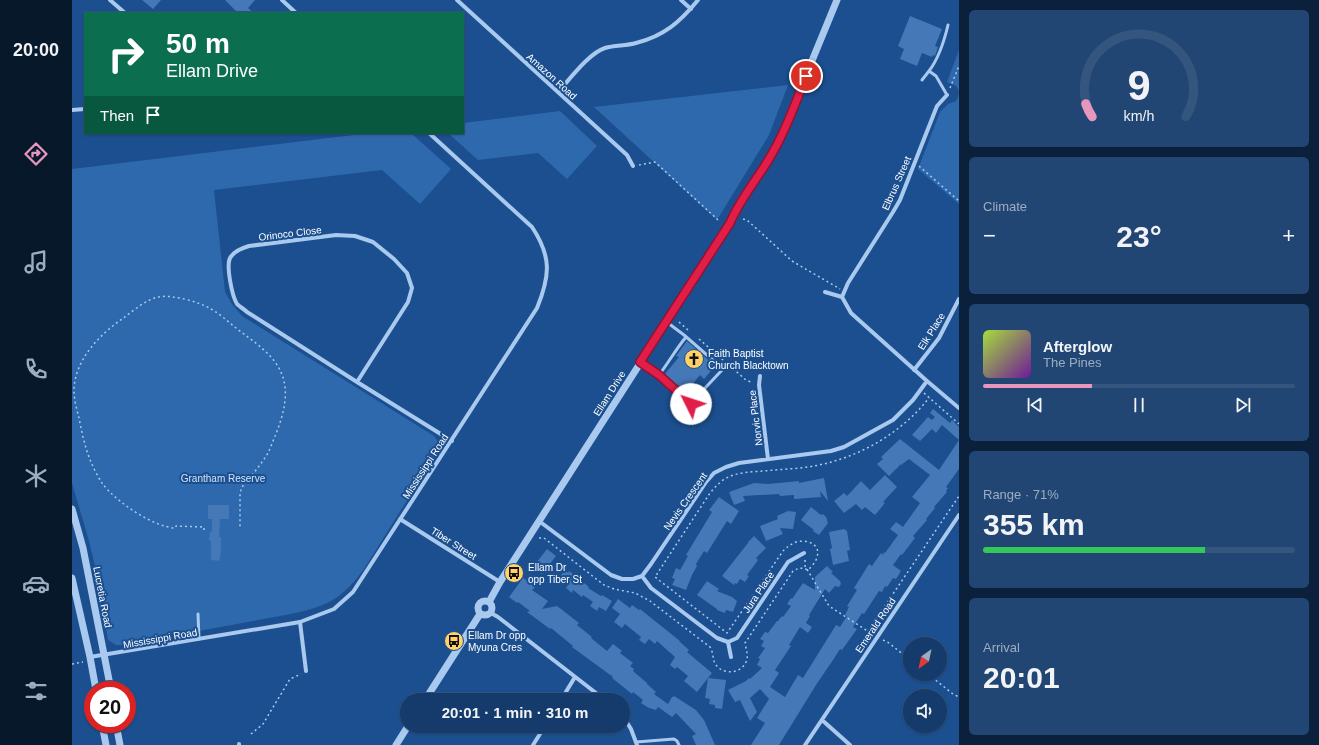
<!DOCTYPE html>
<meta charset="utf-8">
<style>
:root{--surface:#143b6b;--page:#214673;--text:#f1f3f6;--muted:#9dadc1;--line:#33557e;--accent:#e797bd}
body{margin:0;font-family:Arial,sans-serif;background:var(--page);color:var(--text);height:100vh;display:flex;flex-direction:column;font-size:15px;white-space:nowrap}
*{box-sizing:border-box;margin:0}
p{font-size:13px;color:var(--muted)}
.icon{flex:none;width:22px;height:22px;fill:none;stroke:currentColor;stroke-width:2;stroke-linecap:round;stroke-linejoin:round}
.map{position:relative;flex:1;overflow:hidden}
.details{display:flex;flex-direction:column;gap:10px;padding:10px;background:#0b203b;width:360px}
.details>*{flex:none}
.banner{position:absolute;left:12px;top:12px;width:380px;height:122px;border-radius:0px;box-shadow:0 1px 3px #0004,0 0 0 1px var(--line);background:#0b6e4f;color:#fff;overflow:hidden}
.needle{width:26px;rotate:213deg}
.controls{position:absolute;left:831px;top:637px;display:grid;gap:8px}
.controls a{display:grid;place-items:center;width:44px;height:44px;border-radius:50%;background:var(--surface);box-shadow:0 1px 3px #0004,0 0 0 1px var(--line);font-size:20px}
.speed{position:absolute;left:12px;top:681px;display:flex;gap:8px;font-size:20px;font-weight:700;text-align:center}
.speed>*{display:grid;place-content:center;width:52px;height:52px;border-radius:50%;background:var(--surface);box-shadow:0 1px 3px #0004,0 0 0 1px var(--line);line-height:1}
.speed .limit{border:6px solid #d22;background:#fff;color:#111}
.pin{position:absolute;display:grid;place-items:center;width:34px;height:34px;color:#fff;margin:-17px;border:2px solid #fff;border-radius:50%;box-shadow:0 1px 4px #0007}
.me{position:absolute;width:44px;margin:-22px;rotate:311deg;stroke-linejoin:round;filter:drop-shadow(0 0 3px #0008)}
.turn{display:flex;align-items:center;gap:14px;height:84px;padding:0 16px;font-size:18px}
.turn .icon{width:52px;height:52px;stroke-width:2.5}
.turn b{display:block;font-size:28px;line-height:34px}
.then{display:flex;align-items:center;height:38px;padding:0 16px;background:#0003;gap:8px;font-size:15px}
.big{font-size:30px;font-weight:700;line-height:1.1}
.details .card{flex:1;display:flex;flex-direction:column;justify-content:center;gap:6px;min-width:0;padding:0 14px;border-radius:6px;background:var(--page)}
.details .dial{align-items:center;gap:0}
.dial svg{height:104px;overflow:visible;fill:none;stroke:var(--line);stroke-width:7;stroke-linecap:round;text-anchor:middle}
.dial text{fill:var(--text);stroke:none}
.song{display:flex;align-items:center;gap:12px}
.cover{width:48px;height:48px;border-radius:6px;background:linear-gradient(135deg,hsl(80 70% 55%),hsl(280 70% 35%))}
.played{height:4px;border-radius:2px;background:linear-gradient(90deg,var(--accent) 35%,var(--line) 35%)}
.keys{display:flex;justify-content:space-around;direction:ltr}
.heat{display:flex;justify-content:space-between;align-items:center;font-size:22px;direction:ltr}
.charge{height:6px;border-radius:3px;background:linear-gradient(90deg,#34c759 71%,var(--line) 0)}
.trip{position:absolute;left:328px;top:693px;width:230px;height:40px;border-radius:20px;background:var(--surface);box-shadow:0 1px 3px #0004,0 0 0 1px var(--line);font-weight:700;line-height:40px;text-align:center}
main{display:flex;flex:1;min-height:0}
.menu{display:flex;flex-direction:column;width:72px;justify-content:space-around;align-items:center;background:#08182b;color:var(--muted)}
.menu .icon{width:28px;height:28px}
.menu .active{color:var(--accent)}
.menu b{font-size:18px;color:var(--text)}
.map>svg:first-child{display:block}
</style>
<main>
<nav class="menu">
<b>20:00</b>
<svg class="icon active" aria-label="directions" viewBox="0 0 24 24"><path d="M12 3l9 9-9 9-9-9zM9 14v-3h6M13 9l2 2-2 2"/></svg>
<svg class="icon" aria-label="music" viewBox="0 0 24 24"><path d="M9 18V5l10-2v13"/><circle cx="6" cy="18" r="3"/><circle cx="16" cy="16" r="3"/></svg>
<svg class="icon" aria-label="phone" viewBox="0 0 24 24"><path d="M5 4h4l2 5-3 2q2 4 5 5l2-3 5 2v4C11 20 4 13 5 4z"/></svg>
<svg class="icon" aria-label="climate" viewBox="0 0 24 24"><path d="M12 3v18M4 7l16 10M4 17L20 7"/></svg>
<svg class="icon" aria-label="car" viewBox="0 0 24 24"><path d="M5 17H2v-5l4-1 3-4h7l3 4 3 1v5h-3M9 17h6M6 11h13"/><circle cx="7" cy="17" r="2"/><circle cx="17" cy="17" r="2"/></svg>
<svg class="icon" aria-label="filters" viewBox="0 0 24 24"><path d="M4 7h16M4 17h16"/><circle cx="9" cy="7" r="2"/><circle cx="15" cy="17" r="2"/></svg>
</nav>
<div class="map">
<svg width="887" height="745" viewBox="0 0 887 745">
<rect width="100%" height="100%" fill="#1b4f8f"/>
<path fill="#2e69ad" d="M887,50V204L846,169L868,112L876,104L884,101L886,97L887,91L884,86L875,82Z
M716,85L697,135L645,220L522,107Z
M488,111L525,146L495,179L466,153L406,160L376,133H391V123Z
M298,133H339L379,169L348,204L310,170L142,190L153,292L160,304L170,316L362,436L367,443L366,451L292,569C270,599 256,606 219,614L51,645H44L36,640L24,570L17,541L0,483V169Z"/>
<path fill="#4478b7" d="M70,0H89L81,9Z
M153,0H183L176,8L182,13H166Z
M838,16L870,29L863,46L866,47L863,56L861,55L860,57L850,53L845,66L828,59L832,49L826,46Z
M615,341L643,366L632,379L628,375L614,392L609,388L608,389L592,375L607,357L604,356Z
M861,409L878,423L880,420L887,427V469L874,487L876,488L874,491L875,492L862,507L863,508L854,519L855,520L841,536L843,538L830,555L829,554L821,565L829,571L824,579L821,578L815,587L813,586L810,592L807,591L792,614L790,613L781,627L785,629L770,650L768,649L761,660L744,685L707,745H679L693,723L685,718L697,699L688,689L678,698L685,712L678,721L668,700L663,702L656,690L674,681L677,678L678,679L690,668L685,665L688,659L686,658L693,648L689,646L692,641L688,639L693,632L696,633L705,621H706L710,616L711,617L719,606L715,604L719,598L720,599L731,583L743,590V577L755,566L761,572L759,573L768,581L769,584L767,587L763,586L757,593L753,589L737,615L738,616L734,623L740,627L736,633L728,627L717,645L719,646L703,670L707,673L698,687L713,697L726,675L731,678L764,625L768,627L775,616L773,615L777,607L775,606L785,590L782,588L797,564L800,566L809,553L811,555L812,552L813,553L826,535L818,529L824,522L831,527L848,503L840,497L858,475L837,459L829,465V464L817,476L805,464L811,459L809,457L828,439L867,470L887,440L870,425L864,433L860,429L848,441L840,435L856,417L860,420L863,417L858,413Z
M813,475L825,487L811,502L813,503L803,515L793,507L790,510L784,504L772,513L762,501L772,493L775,496L789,481L798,490Z
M752,478L756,501L748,491L749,497L722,499V495L708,496L707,494L671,496L673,501L662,505L657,492L682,483L696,484L727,481V483Z
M647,497L667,511L659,524L655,521L635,553L632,551L624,564L625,566L620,575L614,590L600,585L603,579L600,578L604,568L608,570L616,556L614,555L640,512L637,510Z
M136,505H157V519H148L147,537H149V550L148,559H147V561L139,560V541L137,540L138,532H140V519H136Z
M739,507L749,515L751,514L754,517L756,523L747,535L741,531L742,530L729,520Z
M716,511L724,512L721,529L708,528L711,534L694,541L688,526L706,519L705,516Z
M772,529L775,531L778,550L775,551L777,561L761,565L758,549L760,548L757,532Z
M682,536L694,548L684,558L686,560L675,575L677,576L673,582L668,579L665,584L663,583L662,585L650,576L676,543V542Z
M475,549L484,556L470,574L461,567Z
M493,570L496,573L497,571L517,587L516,588L529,596L530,595L540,601L534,611L527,607L525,611L518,606L521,602L511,595L510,597L501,590L500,593L494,588L496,585L487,578Z
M451,578L463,587L460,590L476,601L470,609L485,606L489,609L507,623L505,625L520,637L519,638L535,651L541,644L550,651L548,653L561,663L558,666L562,669L561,671L575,683V684L584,692L582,694L596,704L600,697H601L602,696L624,710L632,720L643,745H624L620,736L624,734L604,713L600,717L586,707L584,710L577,708L569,703L571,700L561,692L560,694L540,678L541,677L500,647L501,646L479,628L478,629L455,612L458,611L446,602L445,603L437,597Z
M635,581L647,589L645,591L660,597L665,601L661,612L654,610L653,613L645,610V609L625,595Z
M546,599L558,608L560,605L567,610L568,609L608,641H607L617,650L615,652L640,673L636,678L654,680L650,709L643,708V705L637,704L638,699L633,698L636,678L625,692L612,681L616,676L605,667L603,669L598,665L603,657L585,641L583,644L577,639L573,644L567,640L569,637L553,624L550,628L542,622L548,614L540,608Z"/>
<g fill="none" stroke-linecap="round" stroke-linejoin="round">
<path stroke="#a9c9ee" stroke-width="1.5" stroke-dasharray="2 3" stroke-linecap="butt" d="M878,88L887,66
M567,165L583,162L646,220
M847,166L887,201
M671,219L675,220L720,261L768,289
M607,322L616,330
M627,339L674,380L681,383
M852,393L887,424
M132,530V527L104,526L103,528C81,527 43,501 30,483C26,477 22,469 19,462C13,448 10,433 7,418C5,410 2,400 2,391C2,361 27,335 50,319C61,311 73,300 86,297C99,294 128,302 139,309C146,313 152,318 158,323C173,336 191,346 203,362C220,385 213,410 204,434C201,440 199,447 196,453C189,465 179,476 170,487L168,493V528
M467,538H472L532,585L542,589L563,593L578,601L638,647C642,653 640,660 644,665C651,675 669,674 674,662C677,656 674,650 673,643L721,571C727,568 729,567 736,570C739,567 744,562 745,557C749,544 735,539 724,542C719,544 715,547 711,551L655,633L583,577L638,493C642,488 646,484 651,480C663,472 678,472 692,471C710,469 729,469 747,465C790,456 830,432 857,398
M733,560V566L757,606L800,634
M796,631L887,496
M811,640L817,643L838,660
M0,664L11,662
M856,674L881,694L887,697
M179,734L191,724L218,679L229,674"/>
<path stroke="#a9c9ee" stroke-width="3" d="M850,80L857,71
M875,95L864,76L857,71C867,58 872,42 876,25
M569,363L587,375L619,403L651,369L612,335L596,323
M587,375C597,362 604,349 614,337
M126,614L127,639
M564,742L602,739L605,741L607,745"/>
<path stroke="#a9c9ee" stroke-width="4" d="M38,0L53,13
M210,0L224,13
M385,0L555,155L561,166
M609,0L619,9
M486,92C498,79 517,53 533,48C543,45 554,46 564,43C592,36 608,22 626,0
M875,95L865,106L828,200L821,212L776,283L770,297L779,313L855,381L887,408
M0,110L13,109
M753,292L770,297
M842,370L867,338L887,299
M688,376L687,385L696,459
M285,382L336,302L340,288L335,273L322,259L301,242L283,236L264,235L177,246C170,248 162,251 158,258C154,266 160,296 165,304C168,307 172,309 175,312L285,382L380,441
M328,519L428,582
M467,521L539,575L550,579H561L570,576L579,564L634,482L642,473L654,467L667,463L759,451L772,447L821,420L841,400L855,381
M570,576L579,588L645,638L656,642L659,657
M419,613L426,617L533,700
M228,622L234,671
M656,642L665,638L716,562L732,553
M18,657L228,622L262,609L281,592L465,308C478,276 480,257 460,227L357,133
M489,700L503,677
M551,716L559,729L565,745
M750,720L778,745
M167,744V745
M461,745L473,726
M733,745L887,515"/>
<path stroke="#a9c9ee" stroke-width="7" d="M0,509L11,548L39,690
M0,578L18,657L24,690
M406 608a7 7 0 1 1 14 0a7 7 0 1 1-14 0Z
M417,602L428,582L658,223L665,208L694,165L707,141L765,0
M353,700L408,614
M30,724L34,745
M44,724L48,745
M324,745L336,726"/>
</g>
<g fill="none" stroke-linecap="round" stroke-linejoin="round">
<defs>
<path id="route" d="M619,404L587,375L568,362L658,223C669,197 688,176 701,152C715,128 724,102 734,76"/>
</defs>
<use href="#route" stroke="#92132f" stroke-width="10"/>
<use href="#route" stroke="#e11d48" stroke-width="7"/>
</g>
<defs>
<symbol id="church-disc" viewBox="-11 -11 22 22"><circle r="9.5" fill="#ffd166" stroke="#1b4f8f"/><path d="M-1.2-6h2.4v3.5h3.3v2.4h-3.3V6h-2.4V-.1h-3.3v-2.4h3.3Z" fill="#111"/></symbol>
<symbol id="bus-disc" viewBox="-11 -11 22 22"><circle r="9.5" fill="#ffd166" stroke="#1b4f8f"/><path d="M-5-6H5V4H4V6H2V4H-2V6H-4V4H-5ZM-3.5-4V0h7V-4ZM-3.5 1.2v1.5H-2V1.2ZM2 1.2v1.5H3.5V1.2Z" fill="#111"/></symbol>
</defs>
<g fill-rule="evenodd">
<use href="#church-disc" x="611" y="348" width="22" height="22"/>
<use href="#bus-disc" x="431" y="562" width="22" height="22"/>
<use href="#bus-disc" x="371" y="630" width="22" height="22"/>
</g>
<g text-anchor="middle" stroke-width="4" stroke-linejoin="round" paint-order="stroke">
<g font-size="10" fill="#fff" stroke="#1b4f8f">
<text transform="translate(480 76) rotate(42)" y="4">Amazon Road</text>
<text transform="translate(824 183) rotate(-66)" y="4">Elbrus Street</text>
<text transform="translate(218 233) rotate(-7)" y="4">Orinoco Close</text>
<text transform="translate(859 331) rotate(-58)" y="4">Elk Place</text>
<text transform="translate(537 393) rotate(-58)" y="4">Ellam Drive</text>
<text transform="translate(683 418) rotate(-97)" y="4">Norvic Place</text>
<text transform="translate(353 466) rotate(-57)" y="4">Mississippi Road</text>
<text transform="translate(613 501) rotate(-55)" y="4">Nevis Crescent</text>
<text transform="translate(382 543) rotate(32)" y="4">Tiber Street</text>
<text transform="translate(686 592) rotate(-56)" y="4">Jura Place</text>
<text transform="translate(31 597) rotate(79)" y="4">Lucretia Road</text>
<text transform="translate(803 625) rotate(-56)" y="4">Emerald Road</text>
<text transform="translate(88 638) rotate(-10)" y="4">Mississippi Road</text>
</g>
<g font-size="10" fill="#fff" stroke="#1b4f8f" text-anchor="start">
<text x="636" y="357">Faith Baptist<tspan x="636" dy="12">Church Blacktown</tspan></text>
<text x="456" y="571">Ellam Dr<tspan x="456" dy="12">opp Tiber St</tspan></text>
<text x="396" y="639">Ellam Dr opp<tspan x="396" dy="12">Myuna Cres</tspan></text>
</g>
<g font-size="10" fill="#cfe3fa" stroke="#1b4f8f">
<text x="151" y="482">Grantham Reserve</text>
</g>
</g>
</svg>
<div class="controls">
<a><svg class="needle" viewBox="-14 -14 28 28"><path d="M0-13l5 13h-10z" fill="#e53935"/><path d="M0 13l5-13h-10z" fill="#9dadc1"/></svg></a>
<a><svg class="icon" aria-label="sound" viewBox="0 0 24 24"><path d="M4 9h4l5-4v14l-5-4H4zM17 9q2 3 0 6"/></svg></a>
</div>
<div class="speed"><div class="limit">20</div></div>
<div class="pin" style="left:734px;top:76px;background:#d93025"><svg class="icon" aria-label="arrive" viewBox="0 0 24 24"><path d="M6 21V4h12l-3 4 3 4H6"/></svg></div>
<svg class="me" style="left:619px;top:404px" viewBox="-20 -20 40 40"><circle r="19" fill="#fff"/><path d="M0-13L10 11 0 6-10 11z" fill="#e11d48"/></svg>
<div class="trip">20:01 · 1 min · 310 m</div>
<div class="banner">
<div class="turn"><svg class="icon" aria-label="right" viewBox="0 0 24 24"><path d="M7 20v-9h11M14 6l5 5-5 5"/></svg><div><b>50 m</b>Ellam Drive</div></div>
<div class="then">Then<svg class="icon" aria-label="arrive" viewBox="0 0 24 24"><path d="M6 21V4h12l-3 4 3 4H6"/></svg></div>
</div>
</div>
<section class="details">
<div class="card dial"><svg viewBox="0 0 100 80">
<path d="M14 69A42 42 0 1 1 86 69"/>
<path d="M14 69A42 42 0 0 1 9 59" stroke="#e797bd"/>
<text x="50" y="56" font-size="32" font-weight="700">9</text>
<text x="50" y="72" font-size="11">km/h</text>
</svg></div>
<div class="card"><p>Climate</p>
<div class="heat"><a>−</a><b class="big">23°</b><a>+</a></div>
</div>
<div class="card">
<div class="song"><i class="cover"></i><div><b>Afterglow</b><p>The Pines</p></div></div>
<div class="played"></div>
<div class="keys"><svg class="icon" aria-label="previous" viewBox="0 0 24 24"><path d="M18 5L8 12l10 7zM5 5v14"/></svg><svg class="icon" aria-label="pause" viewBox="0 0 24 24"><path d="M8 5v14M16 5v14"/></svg><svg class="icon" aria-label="next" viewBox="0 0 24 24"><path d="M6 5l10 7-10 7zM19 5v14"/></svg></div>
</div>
<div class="card"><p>Range · 71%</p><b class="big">355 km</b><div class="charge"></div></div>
<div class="card"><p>Arrival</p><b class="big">20:01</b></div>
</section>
</main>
